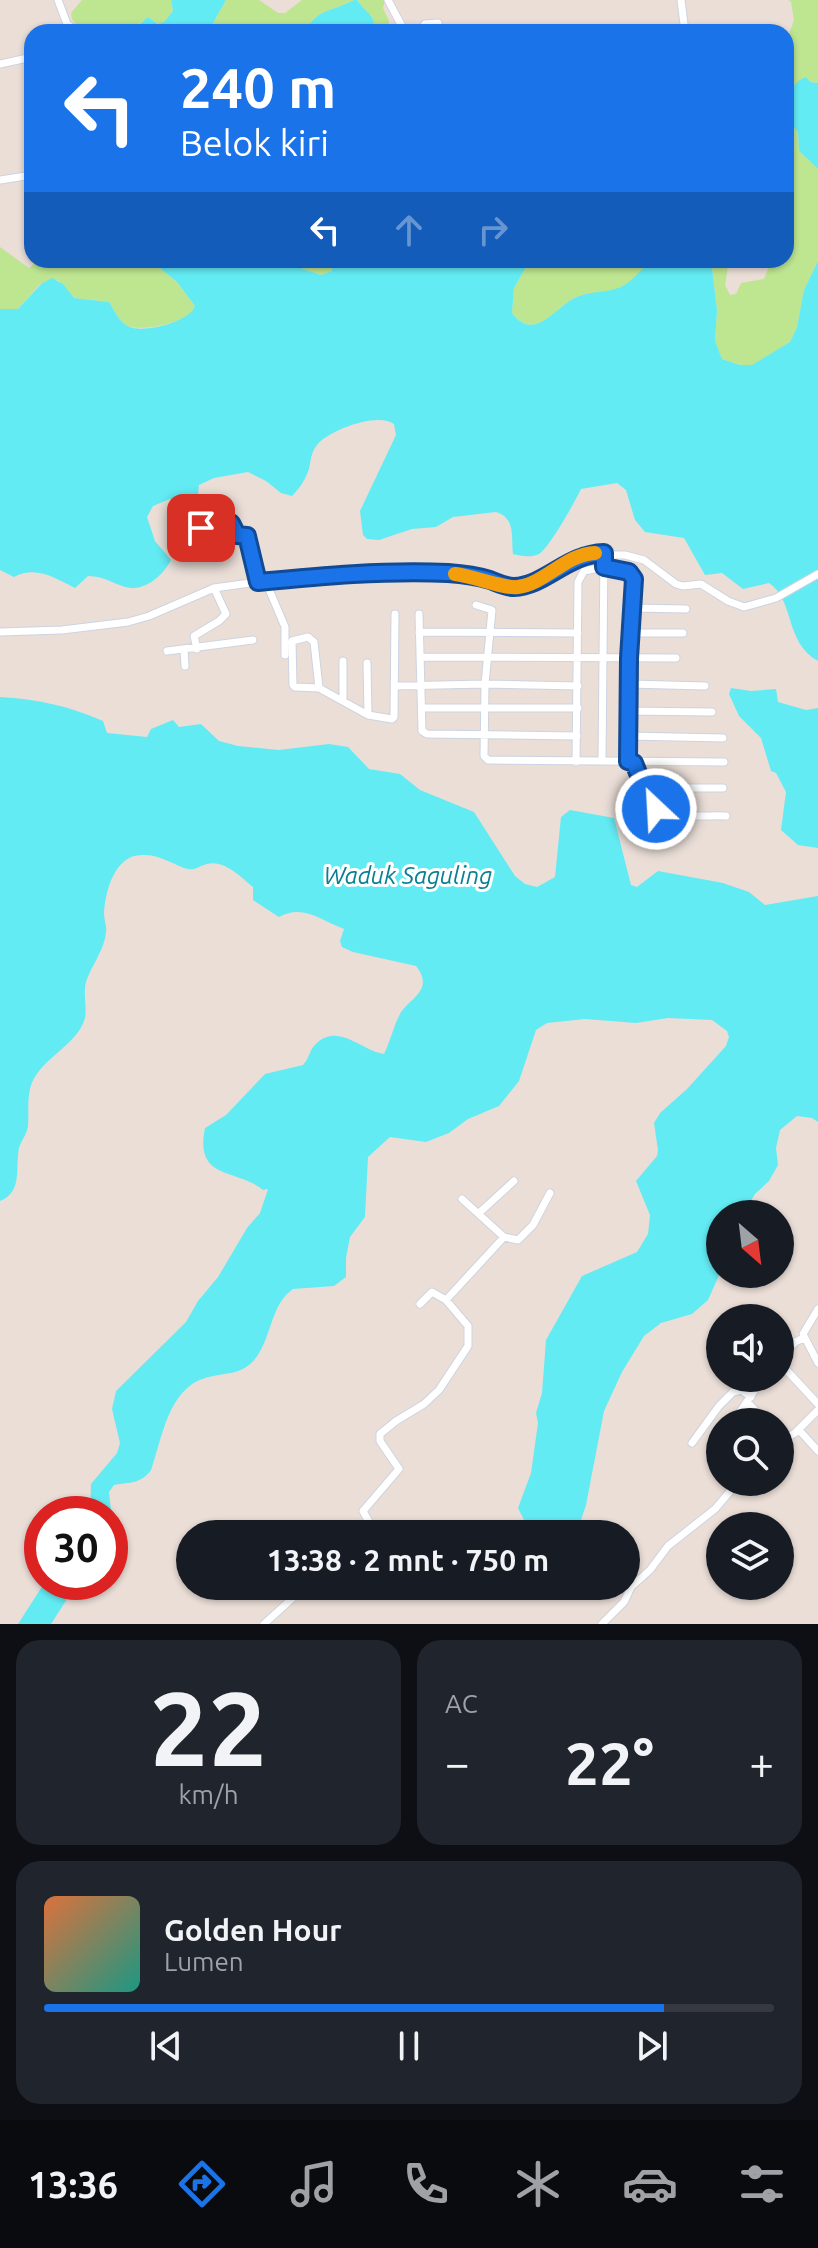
<!DOCTYPE html>
<html lang="id">
<meta charset="utf-8">
<style>
:root{--surface:#171b24;--page:#20242c;--text:#f1f3f6;--muted:#9ea1a6;--line:#363941;--accent:#1a73e8}
body{margin:0;font-family:Ubuntu,sans-serif;background:var(--page);color:var(--text);height:100vh;display:flex;flex-direction:column;font-size:30px;white-space:nowrap}
*{box-sizing:border-box;margin:0}
p{font-size:26px;color:var(--muted)}
.icon{flex:none;width:44px;height:44px;fill:none;stroke:currentColor;stroke-width:2;stroke-linecap:round;stroke-linejoin:round}
.map{position:relative;height:1624px;overflow:hidden}
.sheet{display:flex;flex-direction:column;gap:16px;padding:16px;background:#0d0f14;flex:1}
.sheet>*{flex:none}
.top-card{position:absolute;left:24px;top:24px;width:770px;height:244px;border-radius:24px;box-shadow:0 2px 6px #0004;background:#1a73e8;color:#fff;overflow:hidden}
.needle{width:52px;rotate:152deg}
.tools{position:absolute;left:706px;top:1200px;display:grid;gap:16px}
.tools a{display:grid;place-items:center;width:88px;height:88px;border-radius:50%;background:var(--surface);box-shadow:0 2px 6px #0004;font-size:40px}
.speed{position:absolute;left:24px;top:1496px;display:flex;gap:16px;font-size:40px;font-weight:700;text-align:center}
.speed>*{display:grid;place-content:center;width:104px;height:104px;border-radius:50%;background:var(--surface);box-shadow:0 2px 6px #0004;line-height:1}
.speed .limit{border:12px solid #d22;background:#fff;color:#111}
.pin{position:absolute;display:grid;place-items:center;width:68px;height:68px;color:#fff;margin:-34px;border-radius:16px;box-shadow:0 4px 12px #0006}
.me{position:absolute;width:88px;margin:-44px;rotate:335deg;stroke-linejoin:round;filter:drop-shadow(0 0 6px #0008)}
.turn{display:flex;align-items:center;gap:28px;height:168px;padding:0 24px;font-size:36px}
.turn .icon{width:104px;height:104px;stroke-width:2.5}
.turn b{display:block;font-size:56px;line-height:68px}
.lanes{display:flex;align-items:center;height:76px;padding:0 24px;background:#0003;justify-content:center;gap:40px;direction:ltr}
.lanes .off{opacity:.35}
.big{font-size:60px;font-weight:700;line-height:1.1}
.sheet .tile{flex:1;display:flex;flex-direction:column;justify-content:center;gap:12px;min-width:0;padding:0 28px;border-radius:24px;background:var(--page)}
.sheet .dial{align-items:center;gap:0}
.dial b{font-size:104px;line-height:1}
.song{display:flex;align-items:center;gap:24px}
.cover{width:96px;height:96px;border-radius:12px;background:linear-gradient(135deg,hsl(20 70% 55%),hsl(170 70% 35%))}
.played{height:8px;border-radius:4px;background:linear-gradient(90deg,var(--accent) 85%,var(--line) 85%)}
.keys{display:flex;justify-content:space-around;direction:ltr}
.heat{display:flex;justify-content:space-between;align-items:center;font-size:44px;direction:ltr}
.sheet .tiles{flex:1;display:grid;gap:16px;grid-template-columns:1fr 1fr}
.tile:last-child{grid-column:span 2}
.trip{position:absolute;left:176px;top:1520px;width:464px;height:80px;border-radius:40px;background:var(--surface);box-shadow:0 2px 6px #0004;font-weight:700;line-height:80px;text-align:center}
.dock{display:flex;height:128px;justify-content:space-around;align-items:center;background:#090b0e;color:var(--muted)}
.dock .icon{width:56px;height:56px}
.dock .selected{color:var(--accent)}
.dock b{font-size:36px;color:var(--text)}
.map>svg:first-child{display:block}
</style>
<div class="map">
<svg width="818" height="1624" viewBox="0 0 818 1624">
<rect width="100%" height="100%" fill="#eaded7"/>
<path fill="#bee590" d="M82,0H171L173,11L164,22L159,24L148,17C125,36 110,32 83,32L72,19L71,13Z
M226,0H259L278,13H285L302,0H354C332,12 317,8 305,32H208Z
M357,0H385L383,8L389,21L388,32H373C378,16 365,12 357,0Z
M788,0H818V83L810,82L786,102V42L794,20L791,2Z
M786,119L798,132L799,151L818,169V261L804,290L797,327L790,342L753,365H740L722,359L715,342L717,310L711,260H729L725,285L730,295L736,294L741,283L764,279L768,269L764,260H786Z
M0,247L29,268L39,260H150L177,282L195,306L193,312C182,323 137,334 124,324C118,319 113,309 109,302L74,298L58,280L40,284L18,309H0Z
M293,260H332V271L321,275L303,269Z
M530,260H655C641,272 628,287 610,292C600,295 589,293 579,296C555,305 537,344 512,313L514,288Z"/>
<path fill="#63ebf3" d="M171,0H226L208,32H121L134,29L148,17L158,24L164,22L173,11Z
M354,0H357C365,12 378,16 373,32H305C317,8 332,12 354,0Z
M806,77L810,82L818,83V169L799,151L798,132L786,119C786,102 788,84 806,77Z
M150,260H293L303,269L321,275L332,271V260H530L514,288L512,313C536,344 555,305 579,296C595,290 611,294 626,284C636,278 644,264 655,260C665,256 698,260 711,260L717,310L715,341L722,359L740,365H752L790,342L797,327L804,290L818,261V661C784,642 795,600 769,583L743,589L722,573L705,575L684,538L645,532L635,520L626,490L617,483L581,489C575,502 549,548 539,554C531,558 520,556 513,554C511,537 516,518 496,512L453,517L436,527L412,529L379,540L367,539L363,535L360,511L396,435L394,424C378,412 329,430 317,445C311,452 311,460 309,469C305,480 300,488 292,496L281,493L266,481L248,472L214,478L199,485L197,503L194,508L170,499L153,506L147,517L155,541L171,560C164,574 148,589 131,588C115,586 106,576 88,576L75,588C55,578 36,565 14,577L0,570V309H18L41,284L52,278L63,284L74,298L109,302C115,311 119,323 130,327C144,333 190,322 195,306L177,282Z
M731,688L751,691L776,689L778,702L806,710L818,708V848L798,845L781,830L786,792L776,773L771,771L761,738L739,716L729,694Z
M0,697C37,699 69,706 103,721L107,733L147,737L151,729L173,720L179,727L201,724L219,741L238,746L279,750L329,744L348,747L369,769L400,774L420,790L474,812L515,876L525,884L537,887L555,877L561,817L570,810L614,818L631,885L637,887L658,871L723,883L749,892L765,905L818,896V1122L812,1118L797,1116L780,1130L776,1148L778,1165L769,1181L755,1194L743,1214H720V1273L708,1300L692,1314L661,1323L644,1336L622,1372L604,1411L586,1505L581,1520L567,1534L530,1532L518,1508L531,1473L538,1423L536,1413L542,1393L546,1340L582,1276L637,1252L648,1234L650,1215L636,1181L657,1156L658,1150L654,1123L660,1113L687,1089L726,1046L729,1037L727,1031L712,1020L668,1018L636,1023L585,1019L547,1023L536,1030L519,1081L499,1106L468,1119L449,1133L426,1142L390,1137L368,1157L365,1217L350,1237L346,1258V1277L334,1286L293,1289C270,1305 272,1338 255,1359C241,1376 225,1372 205,1378C168,1389 162,1439 151,1470C141,1484 130,1482 114,1485L109,1492L112,1520L110,1527V1514H90L91,1484L117,1453L120,1443L112,1409L116,1391L186,1322L198,1301L218,1277L247,1228L260,1213L268,1189L263,1190C237,1168 194,1181 205,1128L226,1115L265,1074L303,1065C310,1058 309,1049 317,1043C339,1023 362,1051 384,1054C390,1042 393,1028 399,1016C407,999 436,991 416,966L353,952L342,947L340,941L344,929C320,920 303,904 279,917L253,900V887C242,878 224,859 207,864C198,866 195,872 184,868C171,863 159,855 144,855C115,853 105,891 104,914C104,920 107,926 106,932C105,949 91,966 86,982C83,994 87,1007 85,1018C77,1047 37,1059 30,1089C27,1102 29,1114 28,1126C27,1134 21,1141 19,1148C15,1168 23,1192 0,1201Z
M45,1582H78L51,1624H18Z"/>
<g fill="none" stroke-linecap="round" stroke-linejoin="round">
<defs>
<path id="minor" d="M58,0L67,24L78,32
M388,0L405,32
M681,0L685,32
M413,32L421,30L425,24L438,23L439,32
M0,64L32,57
M0,180L32,175
M198,538L201,528L219,520L231,523L237,535L247,536L258,582
M266,582L285,627V655
M476,605L492,610L485,684L484,756L488,760L724,762
M632,608L686,609
M419,614L422,731L427,734L577,736
M0,632L62,630L128,622L149,616L214,588L250,583L378,573H445L481,578L508,587L523,586L566,562L588,554L625,555L644,560L676,584L683,586L701,584L728,601L744,607L776,598L818,574
M419,632L578,633
M630,633H683
M197,649L194,636L219,621L226,614L214,588
M184,650L185,666
M167,651L253,640
M420,657L676,658
M343,661V701
M367,663L368,715L392,719L394,717L395,614
M630,684L705,686
M395,686L485,684L578,686
M319,688L295,687L293,685L292,641L308,637L314,642L319,688L368,715
M422,708H578
M628,711L712,712
M628,736L723,738
M602,761L604,553
M576,762L578,582L584,571L604,567L629,572L634,579L629,658L628,761
M634,763L651,805C669,820 704,815 726,816
M645,788H723
M462,1199L504,1237L518,1240L533,1225L550,1193
M479,1213L514,1181
M420,1304L432,1292L446,1300L504,1237
M818,1309L803,1334L818,1363
M780,1360L795,1342L804,1338
M780,1363L818,1404
M747,1402L767,1422
M733,1422L763,1378
M799,1430L818,1451
M720,1440L717,1445L720,1449
M780,1442L795,1433L818,1410
M692,1443L719,1406L733,1392L741,1390L751,1397
M364,1534L371,1526L363,1511L399,1469L380,1441V1434L396,1421L424,1404L439,1390L468,1346V1326L446,1300
M264,1624L306,1586
M602,1624L624,1602L631,1587L650,1570L668,1546L715,1509L738,1482"/>
</defs>
<use href="#minor" stroke="#ccd4e1" stroke-width="9"/>
<use href="#minor" stroke="#fff" stroke-width="7"/>
</g>
<g fill="none" stroke-linecap="round" stroke-linejoin="round">
<defs>
<path id="route" d="M201,528L221,520L231,523L237,535L247,536L258,582C321,576 385,570 448,573C462,574 477,576 490,580C498,583 505,587 514,587C545,586 567,554 604,553V567L629,572L634,579L629,658L628,761L634,763L651,805L656,809"/>
</defs>
<use href="#route" stroke="#114b97" stroke-width="20"/>
<use href="#route" stroke="#1a73e8" stroke-width="14"/>
<path stroke="#f59e0b" stroke-width="14" d="M455,574C474,576 503,589 518,587C546,583 566,554 595,553"/>
</g>
<g text-anchor="middle" stroke-width="6" stroke-linejoin="round" paint-order="stroke">
<g font-size="24" font-style="italic" fill="#088093" stroke="#fff">
<text x="408" y="884">Waduk Saguling</text>
</g>
</g>
</svg>
<div class="tools">
<a><svg class="needle" viewBox="-14 -14 28 28"><path d="M0-13l5 13h-10z" fill="#e53935"/><path d="M0 13l5-13h-10z" fill="#9ea1a6"/></svg></a>
<a><svg class="icon" aria-label="sound" viewBox="0 0 24 24"><path d="M4 9h4l5-4v14l-5-4H4zM17 9q2 3 0 6"/></svg></a>
<a><svg class="icon" aria-label="search" viewBox="0 0 24 24"><circle cx="10" cy="10" r="6"/><path d="M15 15l6 6"/></svg></a>
<a><svg class="icon" aria-label="layers" viewBox="0 0 24 24"><path d="M12 4l9 5-9 5-9-5zM3 14l9 5 9-5"/></svg></a>
</div>
<div class="speed"><div class="limit">30</div></div>
<div class="pin" style="left:201px;top:528px;background:#d93025"><svg class="icon" aria-label="arrive" viewBox="0 0 24 24"><path d="M6 21V4h12l-3 4 3 4H6"/></svg></div>
<svg class="me" style="left:656px;top:809px" viewBox="-20 -20 40 40"><circle r="17" fill="#1a73e8" stroke="#fff" stroke-width="3"/><path d="M0-11L8 9 0 5-8 9z" fill="#fff"/></svg>
<div class="trip">13:38 · 2 mnt · 750 m</div>
<div class="top-card">
<div class="turn"><svg class="icon" aria-label="left" viewBox="0 0 24 24"><path d="M17 20v-9H6M10 6l-5 5 5 5"/></svg><div><b>240 m</b>Belok kiri</div></div>
<div class="lanes"><svg class="icon" aria-label="left" viewBox="0 0 24 24"><path d="M17 20v-9H6M10 6l-5 5 5 5"/></svg><svg class="icon off" aria-label="ahead" viewBox="0 0 24 24"><path d="M12 20V5M6 11l6-6 6 6"/></svg><svg class="icon off" aria-label="right" viewBox="0 0 24 24"><path d="M7 20v-9h11M14 6l5 5-5 5"/></svg></div>
</div>
</div>
<section class="sheet">
<div class="tiles">
<div class="tile dial"><b>22</b><p>km/h</p></div>
<div class="tile"><p>AC</p>
<div class="heat"><a>−</a><b class="big">22°</b><a>+</a></div>
</div>
<div class="tile">
<div class="song"><i class="cover"></i><div><b>Golden Hour</b><p>Lumen</p></div></div>
<div class="played"></div>
<div class="keys"><svg class="icon" aria-label="previous" viewBox="0 0 24 24"><path d="M18 5L8 12l10 7zM5 5v14"/></svg><svg class="icon" aria-label="pause" viewBox="0 0 24 24"><path d="M8 5v14M16 5v14"/></svg><svg class="icon" aria-label="next" viewBox="0 0 24 24"><path d="M6 5l10 7-10 7zM19 5v14"/></svg></div>
</div>
</div>
</section>
<nav class="dock">
<b>13:36</b>
<svg class="icon selected" aria-label="directions" viewBox="0 0 24 24"><path d="M12 3l9 9-9 9-9-9zM9 14v-3h6M13 9l2 2-2 2"/></svg>
<svg class="icon" aria-label="music" viewBox="0 0 24 24"><path d="M9 18V5l10-2v13"/><circle cx="6" cy="18" r="3"/><circle cx="16" cy="16" r="3"/></svg>
<svg class="icon" aria-label="phone" viewBox="0 0 24 24"><path d="M5 4h4l2 5-3 2q2 4 5 5l2-3 5 2v4C11 20 4 13 5 4z"/></svg>
<svg class="icon" aria-label="climate" viewBox="0 0 24 24"><path d="M12 3v18M4 7l16 10M4 17L20 7"/></svg>
<svg class="icon" aria-label="car" viewBox="0 0 24 24"><path d="M5 17H2v-5l4-1 3-4h7l3 4 3 1v5h-3M9 17h6M6 11h13"/><circle cx="7" cy="17" r="2"/><circle cx="17" cy="17" r="2"/></svg>
<svg class="icon" aria-label="filters" viewBox="0 0 24 24"><path d="M4 7h16M4 17h16"/><circle cx="9" cy="7" r="2"/><circle cx="15" cy="17" r="2"/></svg>
</nav>
